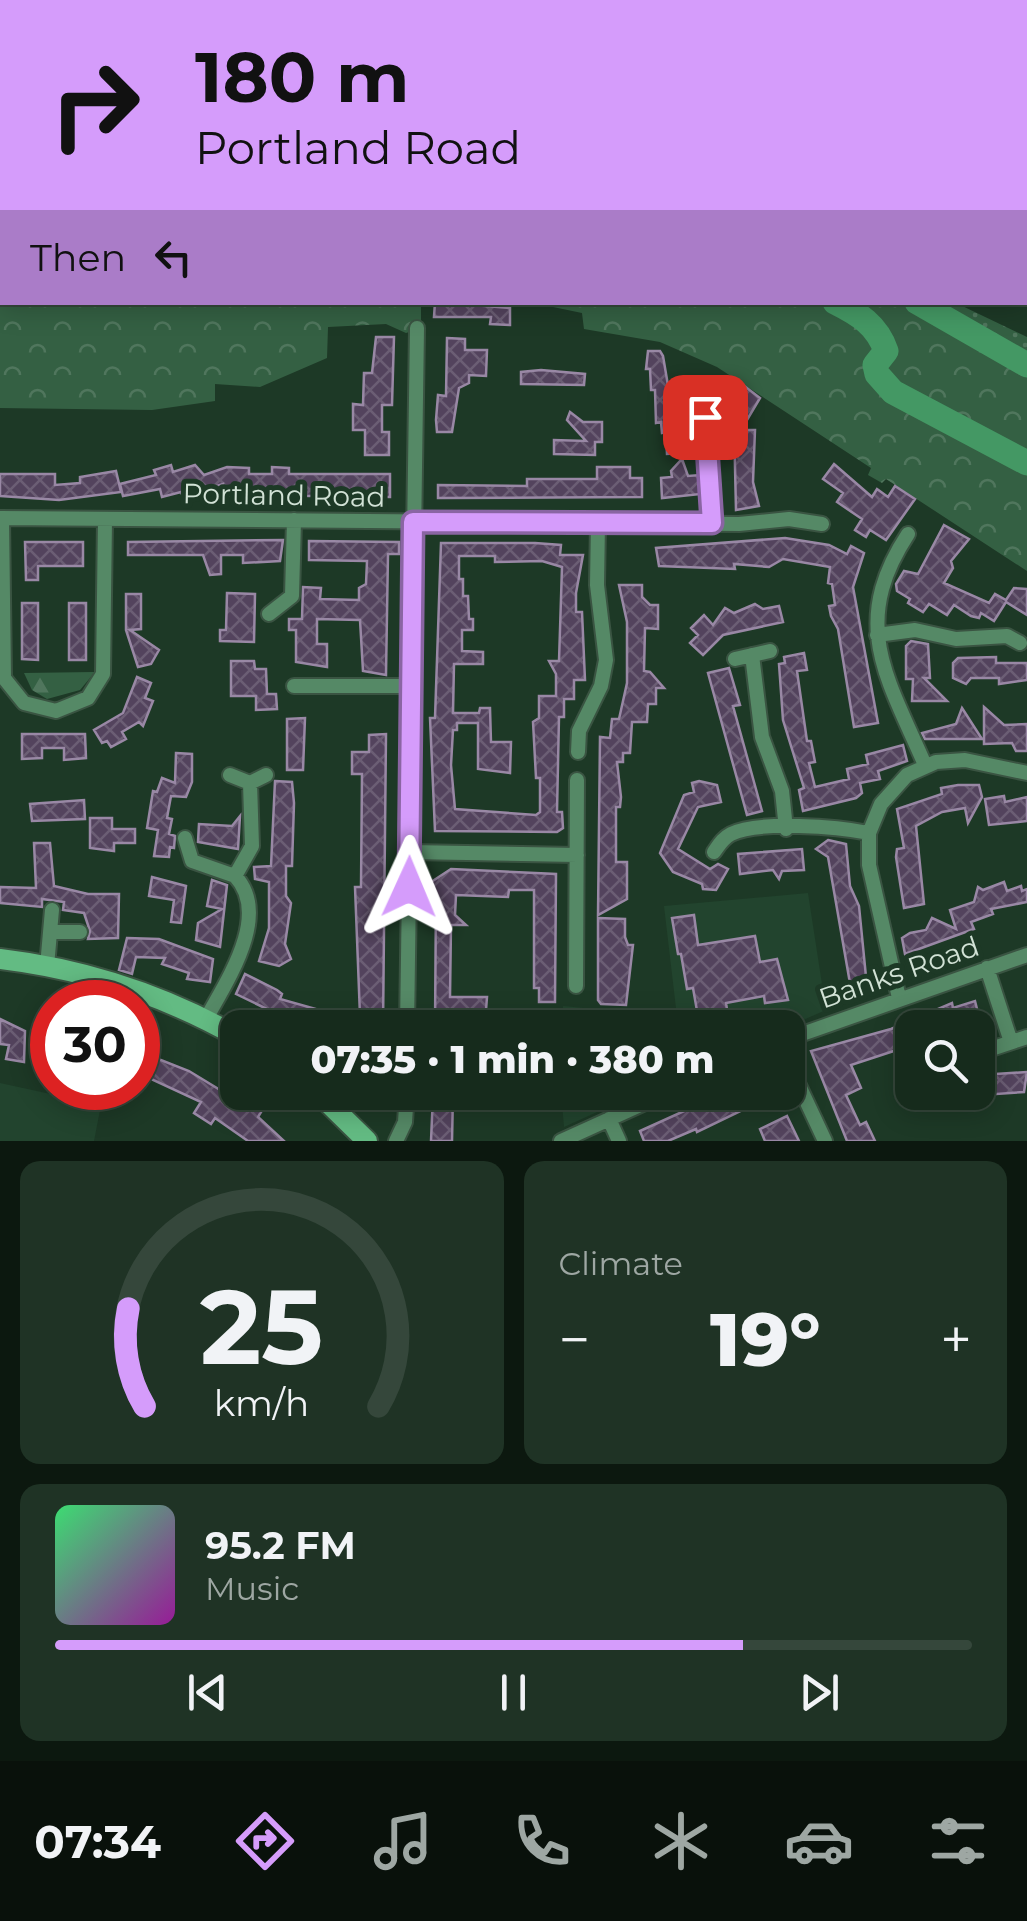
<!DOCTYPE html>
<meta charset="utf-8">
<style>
:root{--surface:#162b1c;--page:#1f3325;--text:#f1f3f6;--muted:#9ea7a3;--line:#35473b;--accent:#d59cfb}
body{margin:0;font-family:Montserrat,sans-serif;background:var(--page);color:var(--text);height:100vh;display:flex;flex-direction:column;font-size:38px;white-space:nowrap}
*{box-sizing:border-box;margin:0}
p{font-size:32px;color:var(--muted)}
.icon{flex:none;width:55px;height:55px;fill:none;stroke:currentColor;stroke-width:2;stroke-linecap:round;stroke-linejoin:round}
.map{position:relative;height:1141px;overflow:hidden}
.sheet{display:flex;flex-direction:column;gap:20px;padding:20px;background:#0c180f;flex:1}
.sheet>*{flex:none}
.guide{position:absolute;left:0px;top:0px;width:1028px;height:305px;box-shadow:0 5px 25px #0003,0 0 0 2px var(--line);background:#d59cfb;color:#111;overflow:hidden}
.fabs{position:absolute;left:895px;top:1010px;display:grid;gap:20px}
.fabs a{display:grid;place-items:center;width:100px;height:100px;border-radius:20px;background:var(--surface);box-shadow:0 5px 25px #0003,0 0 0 2px var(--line);font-size:50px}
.speed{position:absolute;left:30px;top:980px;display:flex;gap:20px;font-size:50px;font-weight:700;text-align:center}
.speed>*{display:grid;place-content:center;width:130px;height:130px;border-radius:50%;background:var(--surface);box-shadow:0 5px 25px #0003,0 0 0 2px var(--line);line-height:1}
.speed .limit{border:15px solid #d22;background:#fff;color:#111}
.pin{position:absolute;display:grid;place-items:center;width:85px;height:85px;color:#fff;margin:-42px;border-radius:20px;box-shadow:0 5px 15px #0006}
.me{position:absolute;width:110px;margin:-55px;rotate:1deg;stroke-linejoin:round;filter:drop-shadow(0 0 8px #0008)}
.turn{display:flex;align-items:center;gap:35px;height:210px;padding:0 30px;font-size:45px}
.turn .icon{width:130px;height:130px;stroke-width:2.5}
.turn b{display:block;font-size:70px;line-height:85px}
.then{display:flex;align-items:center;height:95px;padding:0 30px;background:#0003;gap:20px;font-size:38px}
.big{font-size:75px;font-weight:800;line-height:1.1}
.sheet .tile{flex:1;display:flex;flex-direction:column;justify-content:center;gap:15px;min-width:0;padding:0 35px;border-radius:20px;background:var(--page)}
.sheet .dial{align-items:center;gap:0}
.dial svg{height:260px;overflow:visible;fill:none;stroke:var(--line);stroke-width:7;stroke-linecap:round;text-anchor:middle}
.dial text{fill:var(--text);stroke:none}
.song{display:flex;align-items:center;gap:30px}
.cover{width:120px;height:120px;border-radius:15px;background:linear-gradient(135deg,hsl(140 70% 55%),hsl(300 70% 35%))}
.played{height:10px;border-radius:5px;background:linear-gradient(90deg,var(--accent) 75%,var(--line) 75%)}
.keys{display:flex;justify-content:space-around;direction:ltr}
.heat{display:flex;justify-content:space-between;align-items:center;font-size:55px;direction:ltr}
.sheet .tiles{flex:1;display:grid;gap:20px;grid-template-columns:1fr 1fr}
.tile:last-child{grid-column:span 2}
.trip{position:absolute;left:220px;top:1010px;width:585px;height:100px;border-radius:20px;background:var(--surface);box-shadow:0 5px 25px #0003,0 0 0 2px var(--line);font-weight:800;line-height:100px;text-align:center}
.tabs{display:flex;height:160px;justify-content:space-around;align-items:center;background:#09110b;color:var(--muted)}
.tabs .icon{width:70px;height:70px}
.tabs .selected{color:var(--accent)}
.tabs b{font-size:45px;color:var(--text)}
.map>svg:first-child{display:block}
</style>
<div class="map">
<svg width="1027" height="1141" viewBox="0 0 1027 1141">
<defs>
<pattern id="grass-dots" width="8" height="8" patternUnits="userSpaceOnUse" patternTransform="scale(2.5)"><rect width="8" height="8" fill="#346043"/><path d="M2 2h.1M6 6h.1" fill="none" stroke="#50765d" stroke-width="1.8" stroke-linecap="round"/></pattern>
<pattern id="forest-firs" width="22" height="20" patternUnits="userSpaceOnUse" patternTransform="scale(2.5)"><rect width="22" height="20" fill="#346043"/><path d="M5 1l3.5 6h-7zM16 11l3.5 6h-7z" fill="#50765d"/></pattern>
<pattern id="park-crowns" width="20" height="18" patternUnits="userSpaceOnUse" patternTransform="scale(2.5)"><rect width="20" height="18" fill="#346043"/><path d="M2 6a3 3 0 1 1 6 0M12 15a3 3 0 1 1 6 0" fill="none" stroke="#50765d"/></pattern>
<pattern id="building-cross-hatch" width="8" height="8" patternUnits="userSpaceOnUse" patternTransform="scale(2.5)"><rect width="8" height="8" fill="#53435d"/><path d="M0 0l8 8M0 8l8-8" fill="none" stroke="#6b5e74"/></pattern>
</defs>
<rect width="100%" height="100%" fill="#1d3926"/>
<path fill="#22442e" d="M808,893L826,1010L787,1027L563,1028V1006L615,1011L676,1008L664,906Z
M0,1083L101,1105L94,1141H0Z
M561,1092H639V1093L564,1127Z"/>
<path fill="url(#grass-dots)" d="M911,303H956L1027,337V364Z"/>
<path fill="url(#forest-firs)" d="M95,672L80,690L47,699L32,690L24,673Z"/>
<path fill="url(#park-crowns)" d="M0,0L303,2H2V302L421,303V328L406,333L386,324L328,327L327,358L260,387L215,384V401L152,410L0,408Z
M534,303H911L1027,364V571L886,479L882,483L868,475L871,468L717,367L660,342L584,329L582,313Z"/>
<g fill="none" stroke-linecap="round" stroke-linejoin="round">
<path stroke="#449864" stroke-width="25" d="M295,0L298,2
M0,105L2,106
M835,302C859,314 877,325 886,351L875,365L877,374L893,392L1027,463
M917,302L1027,365"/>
</g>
<path fill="url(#building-cross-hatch)" stroke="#9988a5" stroke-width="2.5" fill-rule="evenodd" d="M435,302L510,308V325L490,324L491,317H434Z
M376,337H394L392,405H382V432H389V455H365V430H353V404L363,405L364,373H372Z
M447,338L465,339V350H487L486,376L469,375V383L459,388L452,432H437L436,420L438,395L446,396Z
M648,351H660L663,356L673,415L679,414L680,435H684L682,453L667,454L666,432L662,433L661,422L656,423L655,390H651L650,369H646Z
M541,370L585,374L584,385L521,384V372Z
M743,385L760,398L741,430H755L753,482L759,506L736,510L734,423L722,416Z
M570,412L583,422H602V442H595V455L554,454V440L586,441L567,420Z
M682,459L688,476L700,475L701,494L662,498L661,478L672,477L671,471Z
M834,464L872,497L877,489L888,497L895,486L915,499L886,540L870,530L866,537L855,530L862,519L837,502L843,493L823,479Z
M171,465L173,472L195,465L204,475L227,467L249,468V474H272V467L289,468V474H390V497L223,495V484L183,497L181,492L162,497L160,489L123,496L120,484L156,475L154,470Z
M597,467H630V478H642V497L438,498V485L527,486V479H597Z
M116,471L121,492L59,500L0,496V474H55V485L80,483V477Z
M944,525L969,539L951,561L953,568L944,583L989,603L995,594L1006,600L1014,588L1027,589V615L1006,602L994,621L981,613L979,618L971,616L954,605L947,615L929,604L923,612L908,603L910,599L897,591L896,584L904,571L918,574Z
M785,538L829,545L847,554L851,546L864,553L853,587L878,723L854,727L838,629L831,616L829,606L835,605L832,584L828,583L830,567L783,559L769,567L734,564L735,569L659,566L656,548Z
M283,540L280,561L243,563V555H221V574L210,575L203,555H128V542Z
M309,541L399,542V554H388L386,675L363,671L360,620L317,619V644H327V667L296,662V630H289V619H302L303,587L321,588L320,599L359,600V588L366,584L367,561L309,560Z
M25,542H83V566H38V580H26Z
M441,543H535L561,545L560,555H583L576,593V612H582L585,680H574V699H564V717H559L557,812H562L563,828L557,832L435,831L430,718H435ZM459,556H495V562L542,561L562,567L559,661H549L556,674V696H539V718L533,722L536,778H540V812L536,815L455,809L451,765L453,730H457V723H478V769L510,773L511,742H491L490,708H480L479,713H453L454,664H483V652L462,651V630H473V619H469L468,596H463V579H459Z
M619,585H642V597L650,605H658V629L645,628L644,671L650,672L664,688H656V704H648L647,722H632L630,753H623V762H617L621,797L620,807H616V862H627V899L598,915L600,737L610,738L612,719H619L627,683V622Z
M227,593L255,594L254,642L220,641V630H226Z
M126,594H141V629L130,630L159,650L151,664L138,667L126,630Z
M22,603H38V660L22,659Z
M69,603H86V660H69Z
M755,604L763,609L779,606L783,622L723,635L703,655L690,643L698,635L691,628L704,615L713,625L725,608L734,613Z
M911,641L928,644L930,678H924L947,701H912L913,679H906V646Z
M804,653L807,670L797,671L807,741H811L815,762L809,763L815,787L849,779L847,769L868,764L866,755L877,752L903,745L907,761L878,771L880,779L860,783L862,793L856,798L803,811L799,790L804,788L783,720L779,664L785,663L784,657Z
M996,657V663H1027V680L999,684V678H971L966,684L953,678V663L958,658Z
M231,661H254L255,669H266L267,694H276L277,709L256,710V696H231Z
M729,668L740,705L733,706L762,811L747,815L708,673Z
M137,677L151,683L145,698L153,701L143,726L139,722L122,732L126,739L111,747L107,741L102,743L94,730L123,713Z
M984,707L1004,725L1027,724V751H1016L1012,743L984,744Z
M962,708L982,739H925L922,733L956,724Z
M305,718L303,770H287V719Z
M22,734H85L86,758L64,760V748H42V758L22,759Z
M386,734L383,1028H306L236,994L245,974L277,990L282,994L280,999L330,1013L331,1017L360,1016L355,887H361L362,774H352V752H369V735Z
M176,753L192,754V782L186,797L171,796L167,818L172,819L169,834L175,836L174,848L170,847L169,857L154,856L158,830L147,828L153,791L157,792L162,778L175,783Z
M275,781L292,782L294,803L292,866H286V896L291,903L285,944L291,959L279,966L259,961L269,928V882L255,879L254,867L271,866Z
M699,781L717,785L721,802L698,807L678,849L710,869L718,864L728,869L716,890L703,889L702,884L673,872L660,853L684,795L694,792L692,783Z
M958,785H979L982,797L968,823L965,808L942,812L916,826L924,904L904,908L896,857L897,849L904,848L897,809L942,794L941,788Z
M1004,796L1005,802L1027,797V821L989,825L985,799Z
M84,800L85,819L32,821L30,804Z
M240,816L238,849L198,842L199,824L232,826Z
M90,818H112V829H135V843H114V851L90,848Z
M828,840L846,844L850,886L859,906L867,987L851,989L828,857L816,849Z
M34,843H50L54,886L88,894H119L118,938L88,939L90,931L84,913L63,910L64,902L42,899V907L0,903V887L36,888Z
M802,849L804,870L782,871L779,879L773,870L740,874L738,854Z
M451,869L556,874L555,1002H539V988H534V890H509L508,897L456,895L455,915L466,925H451L450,997H487L486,1010L454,1011L450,1028H435L436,895L428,884Z
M152,877L186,886L181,923L171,922L174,900L149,896Z
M212,880L227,885L220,947L196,940L198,923L222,909L207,906Z
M1004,882L1007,891L1021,886L1022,891L1027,889V902L991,909L993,914L971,922L974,929L905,954L902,938L910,933L926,930L932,918L956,929L950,910L974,902L978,887L983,890Z
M694,915L698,945L755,936L760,962L777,959L788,1000L765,1003L764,996L726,1003L730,1028H700L693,988L687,989L681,954H678L672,918Z
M598,918L625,919V937L628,945H633L626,1005L601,1004L598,1000Z
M127,938L159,939L213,959L210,982L187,979L189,973L162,964L165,958L136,957L132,974L119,970Z
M975,1001L980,1021L968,1025L965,1016L945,1023L946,1028H912V1045L851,1065L861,1088L846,1095L860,1125L866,1122L875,1141H847L811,1051L891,1029L952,1003L953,1008Z
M0,1019L25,1031L24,1062L6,1059L9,1045L0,1044Z
M138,1051L189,1071L235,1099L238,1095L261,1112L258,1117L284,1141H248L215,1118L211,1124L194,1113L201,1102L138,1073Z
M1027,1072L1024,1092L982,1095L981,1075Z
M726,1092H765L746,1101L749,1107L697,1132L696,1129L668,1141H644L640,1131Z
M433,1095H453L452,1141H431Z
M787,1116L799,1141H765L760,1129Z"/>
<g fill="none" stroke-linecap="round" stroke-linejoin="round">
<defs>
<path id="street" d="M737,2V0
M857,2L858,0
M976,2L977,0
M1025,242L1027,243
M702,405L711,470L713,523
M0,518L739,524L789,519L822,524
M2,518L4,678L24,703L56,711L88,698L103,674L105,519
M908,534C849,624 887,677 925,765
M269,614L292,596L294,520
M877,635L915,630L956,639L1007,636L1020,643
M752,655L762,737L782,791L786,829
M735,659L770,651
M294,686H411
M578,752L579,731L601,686L606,660L597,585L598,522
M230,775L250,783L266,775
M185,838L192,861L235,876C272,915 226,982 206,1019
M409,852L577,855
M714,852C719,845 723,838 731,834C758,820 839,827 869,833
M235,876L252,846L250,783
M52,932H80
M47,966L52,910
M987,968L1011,1042
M576,986L577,780
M899,998L869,865V833L881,804L907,775L936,762L965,760L1027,773
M407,1028L417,328
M788,1039L1027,955
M994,1048L1027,1037
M788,1062L825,1141
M609,1119L619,1141
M396,1141L405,1122L407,1092
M561,1141L669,1092"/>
<path id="secondary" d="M0,959C84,969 164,995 238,1037
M317,1092L367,1141"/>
</defs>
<use href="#street" stroke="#3a5442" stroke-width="18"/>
<use href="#secondary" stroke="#3a5442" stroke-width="24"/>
<use href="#street" stroke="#558966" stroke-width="14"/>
<use href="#secondary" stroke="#63bb83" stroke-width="20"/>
</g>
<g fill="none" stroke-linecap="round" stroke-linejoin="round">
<defs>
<path id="route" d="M409,887L413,522L712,523L705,417"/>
</defs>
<use href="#route" stroke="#8a65a3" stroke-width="25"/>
<use href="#route" stroke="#d59cfb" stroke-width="18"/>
</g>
<g text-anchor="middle" stroke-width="10" stroke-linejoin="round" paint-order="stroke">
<g font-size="28" fill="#d2e2d6" stroke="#1d3926">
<text transform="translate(284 495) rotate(1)" y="10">Portland Road</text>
<text transform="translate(899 972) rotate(-19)" y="10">Banks Road</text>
</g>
</g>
</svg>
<div class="fabs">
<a><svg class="icon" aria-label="search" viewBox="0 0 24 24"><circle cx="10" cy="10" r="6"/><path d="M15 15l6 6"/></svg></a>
</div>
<div class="speed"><div class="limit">30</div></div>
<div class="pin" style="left:705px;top:417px;background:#d93025"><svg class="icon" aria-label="arrive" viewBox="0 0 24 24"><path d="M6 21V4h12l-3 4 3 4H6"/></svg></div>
<svg class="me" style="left:409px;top:887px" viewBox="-20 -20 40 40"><path d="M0-17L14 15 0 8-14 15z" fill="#d59cfb" stroke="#fff" stroke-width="4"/></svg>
<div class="trip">07:35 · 1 min · 380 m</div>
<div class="guide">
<div class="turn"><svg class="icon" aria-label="right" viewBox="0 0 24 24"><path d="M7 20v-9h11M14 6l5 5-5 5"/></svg><div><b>180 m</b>Portland Road</div></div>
<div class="then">Then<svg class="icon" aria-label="left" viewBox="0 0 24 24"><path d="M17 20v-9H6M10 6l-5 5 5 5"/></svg></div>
</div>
</div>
<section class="sheet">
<div class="tiles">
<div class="tile dial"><svg viewBox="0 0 100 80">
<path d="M14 69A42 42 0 1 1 86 69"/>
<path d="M14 69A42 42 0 0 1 9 39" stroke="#d59cfb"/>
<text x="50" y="56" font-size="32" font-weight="700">25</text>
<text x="50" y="72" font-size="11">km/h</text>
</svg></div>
<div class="tile"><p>Climate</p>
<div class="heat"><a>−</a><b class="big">19°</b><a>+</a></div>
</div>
<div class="tile">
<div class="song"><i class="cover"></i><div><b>95.2 FM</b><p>Music</p></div></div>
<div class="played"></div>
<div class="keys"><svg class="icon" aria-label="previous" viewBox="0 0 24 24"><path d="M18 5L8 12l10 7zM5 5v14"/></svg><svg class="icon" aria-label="pause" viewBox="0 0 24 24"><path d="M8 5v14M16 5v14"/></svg><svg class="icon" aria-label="next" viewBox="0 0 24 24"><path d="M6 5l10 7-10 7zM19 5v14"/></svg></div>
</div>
</div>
</section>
<nav class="tabs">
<b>07:34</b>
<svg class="icon selected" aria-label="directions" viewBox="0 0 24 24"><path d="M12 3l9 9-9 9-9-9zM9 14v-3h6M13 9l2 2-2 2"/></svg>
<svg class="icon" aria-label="music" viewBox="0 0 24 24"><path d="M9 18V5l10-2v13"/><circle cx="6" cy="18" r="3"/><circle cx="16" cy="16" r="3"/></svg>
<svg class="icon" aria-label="phone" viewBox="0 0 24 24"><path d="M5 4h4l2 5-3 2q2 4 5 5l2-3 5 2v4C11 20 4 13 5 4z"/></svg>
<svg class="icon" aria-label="climate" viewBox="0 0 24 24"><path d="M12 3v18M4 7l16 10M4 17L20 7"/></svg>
<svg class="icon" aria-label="car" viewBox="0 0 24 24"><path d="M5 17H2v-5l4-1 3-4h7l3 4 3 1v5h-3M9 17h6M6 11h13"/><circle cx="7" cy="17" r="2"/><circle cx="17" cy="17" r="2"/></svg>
<svg class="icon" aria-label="filters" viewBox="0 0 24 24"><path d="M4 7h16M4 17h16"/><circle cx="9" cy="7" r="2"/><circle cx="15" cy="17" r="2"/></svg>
</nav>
